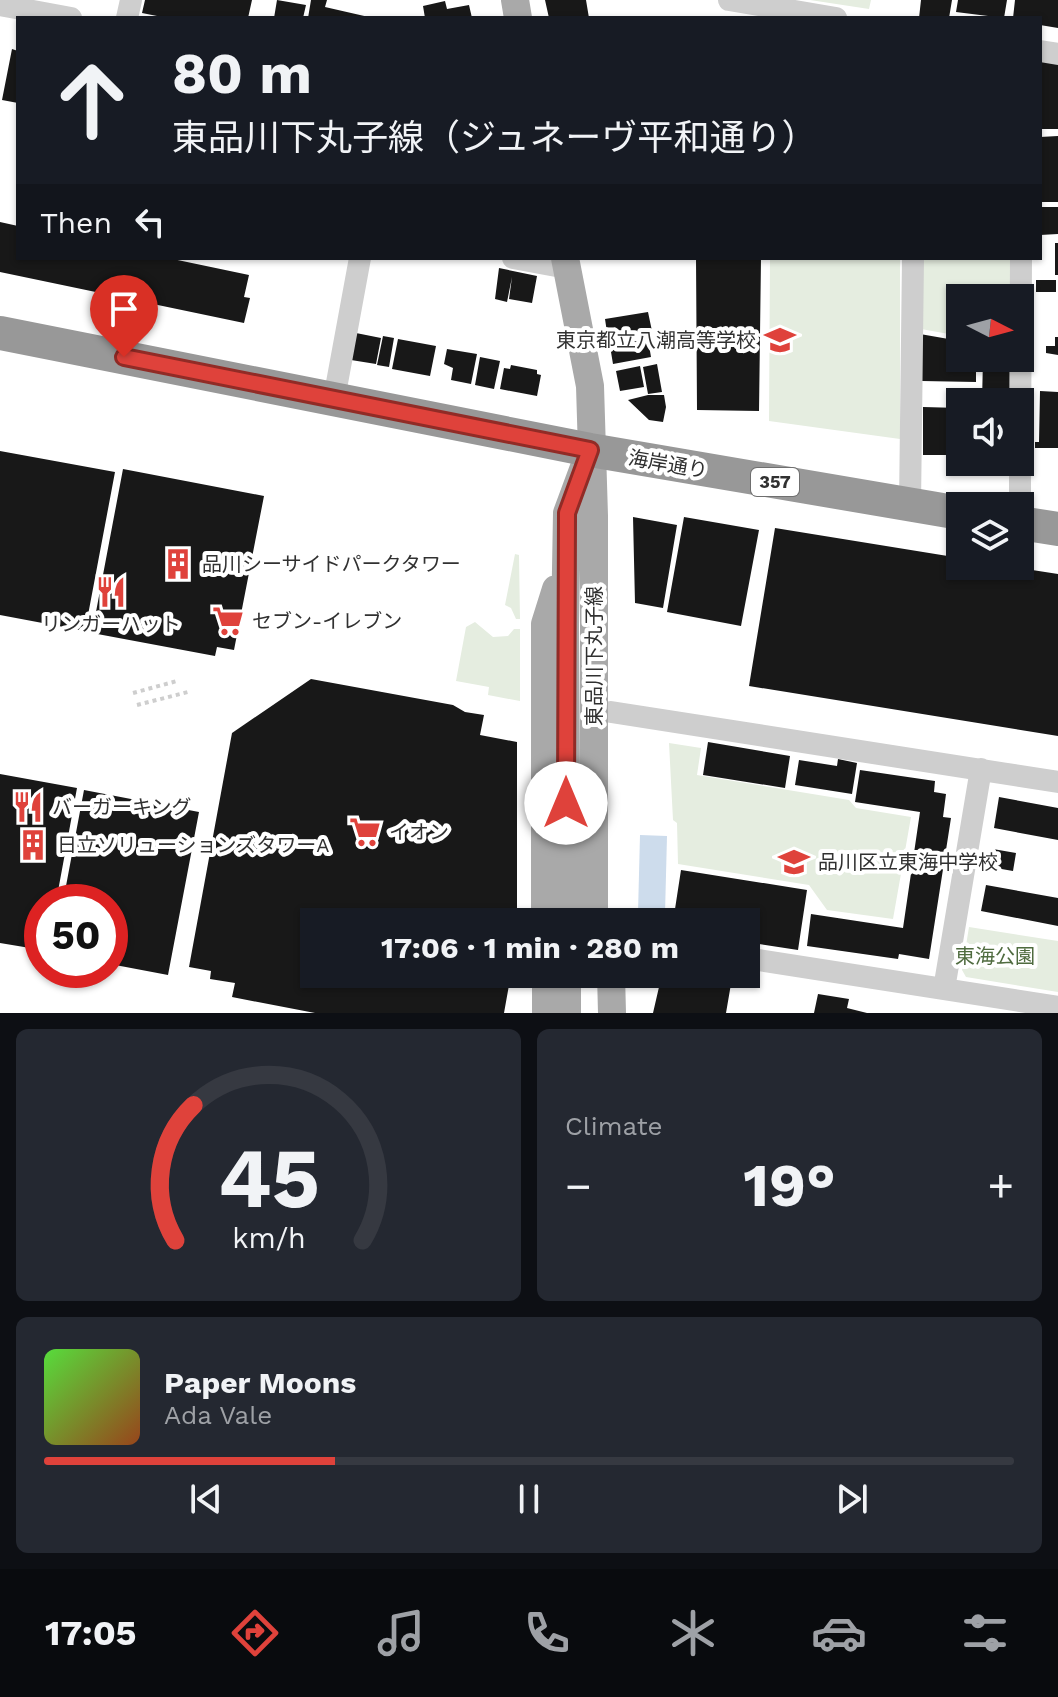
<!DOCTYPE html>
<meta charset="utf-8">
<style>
:root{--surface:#171b24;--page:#242831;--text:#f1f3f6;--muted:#9ea1a6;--line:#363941;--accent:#df423b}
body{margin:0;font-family:"Work Sans","Noto Sans JP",sans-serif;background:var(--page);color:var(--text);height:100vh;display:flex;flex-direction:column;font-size:30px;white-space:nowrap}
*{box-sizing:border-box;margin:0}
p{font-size:26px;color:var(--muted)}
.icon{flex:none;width:44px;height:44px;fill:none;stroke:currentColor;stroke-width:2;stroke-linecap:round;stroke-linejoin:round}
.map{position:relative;height:1013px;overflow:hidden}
.side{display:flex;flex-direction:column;gap:16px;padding:16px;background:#0d0f14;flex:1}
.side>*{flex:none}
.banner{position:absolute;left:16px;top:16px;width:1026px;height:244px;border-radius:0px;box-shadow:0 2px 6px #0004;background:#171b24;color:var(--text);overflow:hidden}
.needle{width:52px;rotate:96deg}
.tools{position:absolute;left:946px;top:284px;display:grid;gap:16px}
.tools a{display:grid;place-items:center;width:88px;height:88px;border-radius:0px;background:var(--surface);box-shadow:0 2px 6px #0004;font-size:40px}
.speed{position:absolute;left:24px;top:884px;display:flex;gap:16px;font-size:40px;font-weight:700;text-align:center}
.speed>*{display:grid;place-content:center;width:104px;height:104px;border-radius:50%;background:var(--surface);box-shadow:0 2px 6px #0004;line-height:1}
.speed .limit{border:12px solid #d22;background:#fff;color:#111}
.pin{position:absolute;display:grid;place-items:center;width:68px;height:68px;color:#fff;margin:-82px -34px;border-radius:50% 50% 50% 0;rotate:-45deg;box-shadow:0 0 8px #0007}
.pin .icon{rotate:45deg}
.me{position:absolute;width:88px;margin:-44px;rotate:0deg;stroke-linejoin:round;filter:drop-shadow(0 0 6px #0008)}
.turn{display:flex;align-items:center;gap:28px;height:168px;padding:0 24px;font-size:36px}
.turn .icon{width:104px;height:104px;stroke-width:2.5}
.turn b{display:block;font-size:56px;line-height:68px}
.then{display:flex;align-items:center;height:76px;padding:0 24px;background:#0003;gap:16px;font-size:30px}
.big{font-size:60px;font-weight:700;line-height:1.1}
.side .widget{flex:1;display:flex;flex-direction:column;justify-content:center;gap:12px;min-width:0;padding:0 28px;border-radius:12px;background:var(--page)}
.side .dial{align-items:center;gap:0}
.dial svg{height:208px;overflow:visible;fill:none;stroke:var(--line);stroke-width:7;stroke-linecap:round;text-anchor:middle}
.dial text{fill:var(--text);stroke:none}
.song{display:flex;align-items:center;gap:24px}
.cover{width:96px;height:96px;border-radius:12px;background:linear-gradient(135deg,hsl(110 70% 55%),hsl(20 70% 35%))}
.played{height:8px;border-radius:4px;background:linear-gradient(90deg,var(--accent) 30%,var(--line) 30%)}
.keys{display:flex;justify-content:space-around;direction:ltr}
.heat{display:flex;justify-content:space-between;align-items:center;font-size:44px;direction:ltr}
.side .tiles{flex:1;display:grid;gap:16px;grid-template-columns:1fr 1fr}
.widget:last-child{grid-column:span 2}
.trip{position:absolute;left:300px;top:908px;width:460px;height:80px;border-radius:0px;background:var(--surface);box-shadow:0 2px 6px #0004;font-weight:700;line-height:80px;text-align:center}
.dock{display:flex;height:128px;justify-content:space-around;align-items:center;background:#090b0e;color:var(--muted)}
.dock .icon{width:56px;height:56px}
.dock .selected{color:var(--accent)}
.dock b{font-size:36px;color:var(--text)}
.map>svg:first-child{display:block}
</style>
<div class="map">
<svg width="1058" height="1013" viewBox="0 0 1058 1013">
<rect width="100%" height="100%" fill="#fff"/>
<path fill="#e5ede0" d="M810,0H871L869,9Z
M770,258H900V439L769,421Z
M922,258H1012V298H960V336L921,329Z
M515,554L519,555L520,619H516L511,608L505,605Z
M475,622L493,637L508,636L514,629H520V701L488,695L489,687L456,681L466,627Z
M669,743L701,748L697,775L849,800L856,808L911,817L893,919L827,910L809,885L678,864L677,823L673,820Z
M969,927L1058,941V992L966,977L962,970Z"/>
<path fill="#cddcec" d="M640,835L667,836L665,914L638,913Z"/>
<path fill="#181818" d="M145,0H252L248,18H167L142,13Z
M277,0L306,5L303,18H274Z
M311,0H327L325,7L373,18H308Z
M545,0H586L589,18H549Z
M921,0H952L949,18H919Z
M958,0H1007L1004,18L956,12Z
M1015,0H1058V28L1040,25V18H1013Z
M445,1L447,9L469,5L472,18H425L423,6Z
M12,49L18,51V103L2,100Z
M1040,62H1058V129H1040Z
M1058,136V202H1040V137Z
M1040,207H1058V234L1040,235Z
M0,222L18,226V258H168L249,275L244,297L250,298L244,323L0,272Z
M1055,243H1058V275H1055Z
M696,258H761L759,411L697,410Z
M499,268L537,276L532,303L509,299L512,277L507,302L495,299Z
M1036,280H1056V292H1036Z
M648,312L652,331L608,339L605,319Z
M356,333L381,338L376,364L351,360Z
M920,334L960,341V358H976V382L922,381Z
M383,336L394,338L389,367L377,365Z
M1055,337H1058V355L1046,353V346H1055Z
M398,339L436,346L430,376L392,369Z
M648,339L651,357L613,364L610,346Z
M447,349L477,354L471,384L451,380L453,368L444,364Z
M480,357L500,361L494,389L475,385Z
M983,358H1012V402H982Z
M657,364L662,392L648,394L643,367Z
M511,365L537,370V374L541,375L537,396L500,389L504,368L510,369Z
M640,366L644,387L620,391L616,371Z
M1040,391L1058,392V448H1035V442H1039Z
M648,395H664L666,407L663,422L649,420L628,400Z
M923,407L960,408V455H923Z
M0,451L115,472L85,631L0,615Z
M123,469L264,496L234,650L217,647L215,656L92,633Z
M633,517L677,525L663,608L635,603Z
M684,517L759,530L741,626L667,612Z
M775,528L960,558V566H1007L1058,574V736L749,686Z
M311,679L453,705L465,712L484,715L480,735L517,742V922H314V974H511L504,1013H315L232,997L235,983L210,979L211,971L189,967L232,733Z
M708,742L790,756L785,788L703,775Z
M838,759L857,763L852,794L795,785L799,760L837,766Z
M860,770L935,781L934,792L946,794L943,817L951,818L929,959L899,954L898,959L807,946L811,914L903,928L920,812L855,802Z
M0,774L77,788L56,902H42V950L0,943Z
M84,790L199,812L168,975L110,964V902H63Z
M999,797L1058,808V840L994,828Z
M993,849L1016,853L1013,871L990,867Z
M681,870L807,890L798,950L746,942V922H673Z
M986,885L1058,898V926L981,911Z
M662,974H716L732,978L726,1013H653Z
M818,994L849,999L847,1008L867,1013H814Z"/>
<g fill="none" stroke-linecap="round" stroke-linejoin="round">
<path stroke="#cecece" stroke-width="4" stroke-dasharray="4 4" stroke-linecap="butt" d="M133,693L177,681
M137,705L188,692"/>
<path stroke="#cecece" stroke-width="22" d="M729,0L836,18
M0,5L71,18
M127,18L131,0
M1040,51L1058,54
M513,258L567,268
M334,399L360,258
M1020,458L1021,258
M910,505L913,258
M1020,506V462
M611,712L1058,782
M746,958L1058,1007
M944,989L981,769"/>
<path stroke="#a9a9a9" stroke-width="28" d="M515,0L518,18
M565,258L590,386L594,516V922
M545,922V624L556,589
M567,922L565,625L567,513L587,459
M546,974V1013
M567,974V1013
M611,974L612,1013"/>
<path stroke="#989898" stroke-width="34" d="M0,333L590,450L960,513
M1020,523L1058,529"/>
</g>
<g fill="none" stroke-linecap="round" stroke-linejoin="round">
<defs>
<path id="route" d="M124,357L590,450L567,513L566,803"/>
</defs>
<use href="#route" stroke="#912b26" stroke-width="20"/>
<use href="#route" stroke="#df423b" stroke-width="14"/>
</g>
<defs>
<symbol id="school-bare" viewBox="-9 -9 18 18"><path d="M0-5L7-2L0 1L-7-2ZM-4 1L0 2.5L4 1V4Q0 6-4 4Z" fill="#df423b" stroke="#fff" stroke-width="2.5" paint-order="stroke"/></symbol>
<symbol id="building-bare" viewBox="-9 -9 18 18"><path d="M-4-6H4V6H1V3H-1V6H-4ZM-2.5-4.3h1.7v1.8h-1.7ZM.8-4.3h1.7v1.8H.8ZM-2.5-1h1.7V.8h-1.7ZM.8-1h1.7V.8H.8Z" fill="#df423b" stroke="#fff" stroke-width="2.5" paint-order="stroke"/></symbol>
<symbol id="restaurant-bare" viewBox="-9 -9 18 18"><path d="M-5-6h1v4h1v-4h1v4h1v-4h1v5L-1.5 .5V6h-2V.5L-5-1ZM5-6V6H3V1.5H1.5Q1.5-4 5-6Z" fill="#df423b" stroke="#fff" stroke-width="2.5" paint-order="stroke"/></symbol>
<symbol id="supermarket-bare" viewBox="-9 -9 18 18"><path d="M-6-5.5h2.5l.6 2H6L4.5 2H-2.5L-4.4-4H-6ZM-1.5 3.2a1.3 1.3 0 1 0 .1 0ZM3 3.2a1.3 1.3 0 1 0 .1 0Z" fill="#df423b" stroke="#fff" stroke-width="2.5" paint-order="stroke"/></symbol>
</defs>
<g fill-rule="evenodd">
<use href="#school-bare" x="758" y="318" width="44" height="44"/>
<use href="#building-bare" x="156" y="542" width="44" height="44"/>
<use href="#restaurant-bare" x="89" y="570" width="44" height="44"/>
<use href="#supermarket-bare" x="206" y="599" width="44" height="44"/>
<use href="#restaurant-bare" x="6" y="785" width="44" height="44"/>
<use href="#supermarket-bare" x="343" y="810" width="44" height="44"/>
<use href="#building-bare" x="11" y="823" width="44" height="44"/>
<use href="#school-bare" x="772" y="840" width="44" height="44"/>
</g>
<g text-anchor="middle" stroke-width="8" stroke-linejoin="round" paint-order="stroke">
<rect fill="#fff" stroke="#6f6f6f" stroke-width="2" x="751" y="468" width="48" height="28" rx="6"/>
<g font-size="18" font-weight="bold" fill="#313131">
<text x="775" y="488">357</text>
</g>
<g font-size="20" fill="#313131" stroke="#fff" text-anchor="start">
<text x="756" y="347" text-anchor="end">東京都立八潮高等学校</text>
<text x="202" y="571">品川シーサイドパークタワー</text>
<text x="252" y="628">セブン-イレブン</text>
<text x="111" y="631" text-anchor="middle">リンガーハット</text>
<text x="52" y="814">バーガーキング</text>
<text x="389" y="839">イオン</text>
<text x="57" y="852">日立ソリューションズタワーA</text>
<text x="818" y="869">品川区立東海中学校</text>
</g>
<g font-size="20" fill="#313131" stroke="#fff">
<text transform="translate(668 464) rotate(10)" y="7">海岸通り</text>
<text transform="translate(594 656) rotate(-90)" y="7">東品川下丸子線</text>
</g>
<g font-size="20" fill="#4f6b3f" stroke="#fff">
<text x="995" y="963">東海公園</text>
</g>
</g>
</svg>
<div class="tools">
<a><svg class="needle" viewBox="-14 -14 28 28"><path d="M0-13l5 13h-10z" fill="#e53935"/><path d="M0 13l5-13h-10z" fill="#9ea1a6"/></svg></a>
<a><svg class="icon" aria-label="sound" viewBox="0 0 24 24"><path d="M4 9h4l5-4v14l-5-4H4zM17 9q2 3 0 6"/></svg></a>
<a><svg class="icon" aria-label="layers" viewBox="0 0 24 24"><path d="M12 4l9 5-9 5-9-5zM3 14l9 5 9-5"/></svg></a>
</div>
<div class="speed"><div class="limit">50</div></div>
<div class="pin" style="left:124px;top:357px;background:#d93025"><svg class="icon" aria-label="arrive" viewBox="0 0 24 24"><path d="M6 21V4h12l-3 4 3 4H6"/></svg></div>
<svg class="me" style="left:566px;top:803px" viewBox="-20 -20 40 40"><circle r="19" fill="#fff"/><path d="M0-13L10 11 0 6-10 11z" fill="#df423b"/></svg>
<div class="trip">17:06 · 1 min · 280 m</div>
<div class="banner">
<div class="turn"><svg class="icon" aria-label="ahead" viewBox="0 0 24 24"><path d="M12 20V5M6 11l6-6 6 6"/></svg><div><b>80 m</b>東品川下丸子線（ジュネーヴ平和通り）</div></div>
<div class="then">Then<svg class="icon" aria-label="left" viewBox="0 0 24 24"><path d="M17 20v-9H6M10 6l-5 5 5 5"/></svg></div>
</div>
</div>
<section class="side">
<div class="tiles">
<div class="widget dial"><svg viewBox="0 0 100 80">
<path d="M14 69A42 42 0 1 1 86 69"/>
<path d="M14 69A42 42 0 0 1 21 17" stroke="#df423b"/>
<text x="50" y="56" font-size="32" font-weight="700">45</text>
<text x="50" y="72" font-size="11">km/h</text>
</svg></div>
<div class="widget"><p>Climate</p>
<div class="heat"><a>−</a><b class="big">19°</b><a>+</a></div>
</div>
<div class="widget">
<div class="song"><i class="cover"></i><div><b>Paper Moons</b><p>Ada Vale</p></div></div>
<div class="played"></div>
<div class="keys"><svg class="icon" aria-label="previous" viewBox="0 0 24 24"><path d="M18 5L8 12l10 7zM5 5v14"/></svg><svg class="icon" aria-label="pause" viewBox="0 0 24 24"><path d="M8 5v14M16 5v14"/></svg><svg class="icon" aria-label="next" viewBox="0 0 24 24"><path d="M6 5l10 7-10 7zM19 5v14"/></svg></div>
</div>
</div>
</section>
<nav class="dock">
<b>17:05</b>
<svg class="icon selected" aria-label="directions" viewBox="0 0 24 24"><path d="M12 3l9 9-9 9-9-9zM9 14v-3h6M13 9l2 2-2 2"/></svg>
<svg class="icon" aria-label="music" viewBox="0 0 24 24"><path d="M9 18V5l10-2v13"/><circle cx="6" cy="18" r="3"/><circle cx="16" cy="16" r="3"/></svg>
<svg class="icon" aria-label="phone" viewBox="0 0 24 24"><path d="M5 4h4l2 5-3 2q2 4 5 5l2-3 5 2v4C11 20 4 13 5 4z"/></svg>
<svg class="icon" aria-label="climate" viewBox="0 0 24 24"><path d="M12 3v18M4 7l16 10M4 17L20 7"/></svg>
<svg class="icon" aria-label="car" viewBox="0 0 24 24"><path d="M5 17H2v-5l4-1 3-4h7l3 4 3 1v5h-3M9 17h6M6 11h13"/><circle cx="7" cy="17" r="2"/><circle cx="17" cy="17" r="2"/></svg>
<svg class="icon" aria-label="filters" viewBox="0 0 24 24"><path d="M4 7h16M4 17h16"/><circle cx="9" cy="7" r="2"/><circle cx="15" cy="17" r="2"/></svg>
</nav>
